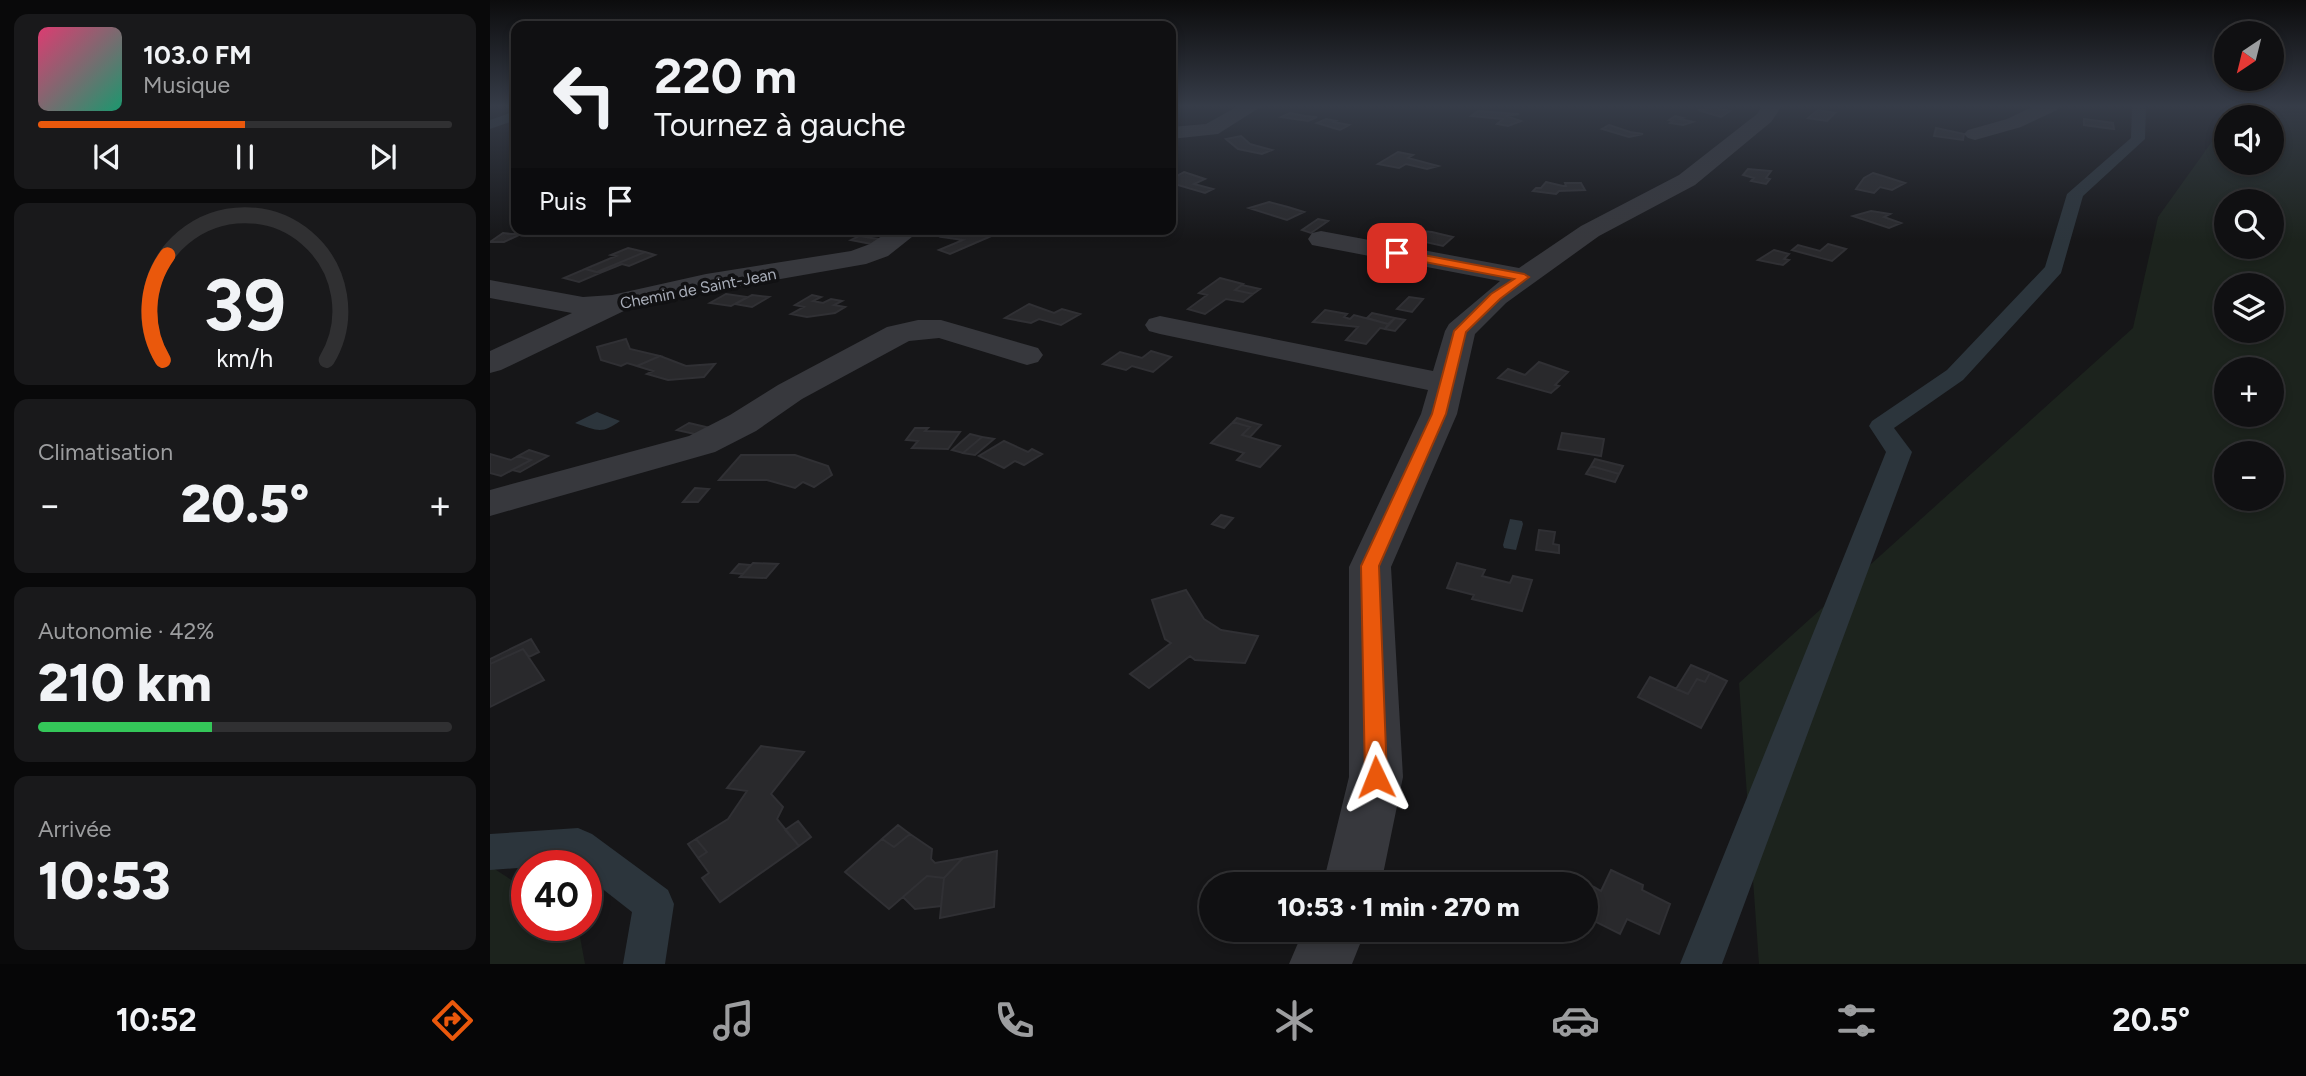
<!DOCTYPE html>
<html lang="fr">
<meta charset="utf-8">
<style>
:root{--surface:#101012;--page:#19191b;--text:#f1f3f6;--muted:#9c9d9f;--line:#303032;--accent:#ea580c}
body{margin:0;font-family:Figtree,sans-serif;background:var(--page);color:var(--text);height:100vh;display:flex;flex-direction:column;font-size:26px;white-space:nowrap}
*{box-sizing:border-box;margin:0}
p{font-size:23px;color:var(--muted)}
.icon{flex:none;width:38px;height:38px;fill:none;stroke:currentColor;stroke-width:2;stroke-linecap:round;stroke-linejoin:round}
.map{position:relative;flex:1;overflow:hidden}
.details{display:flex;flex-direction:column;gap:14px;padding:14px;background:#09090a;width:490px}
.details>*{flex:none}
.top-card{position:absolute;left:21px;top:21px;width:665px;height:214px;border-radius:14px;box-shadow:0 4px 10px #0003,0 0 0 2px var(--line);background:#101012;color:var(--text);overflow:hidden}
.needle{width:46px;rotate:215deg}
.tools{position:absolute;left:1724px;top:21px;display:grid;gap:14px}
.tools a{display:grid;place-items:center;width:70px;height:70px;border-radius:50%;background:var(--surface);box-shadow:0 4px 10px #0003,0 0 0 2px var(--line);font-size:35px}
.speed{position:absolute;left:21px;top:850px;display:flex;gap:14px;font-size:35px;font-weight:700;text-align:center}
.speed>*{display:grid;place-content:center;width:91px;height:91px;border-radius:50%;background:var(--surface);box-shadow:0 4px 10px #0003,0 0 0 2px var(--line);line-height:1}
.speed .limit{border:10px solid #d22;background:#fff;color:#111}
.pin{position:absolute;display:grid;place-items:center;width:60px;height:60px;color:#fff;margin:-30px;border-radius:14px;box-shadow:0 4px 10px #0006}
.me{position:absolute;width:77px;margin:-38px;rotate:358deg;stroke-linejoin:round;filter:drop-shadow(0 0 5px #0008)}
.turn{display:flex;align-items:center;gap:24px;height:147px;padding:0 28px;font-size:32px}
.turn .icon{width:91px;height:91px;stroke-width:2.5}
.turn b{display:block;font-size:49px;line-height:60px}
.then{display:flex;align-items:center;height:66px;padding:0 28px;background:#0003;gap:14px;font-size:26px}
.big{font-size:52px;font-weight:800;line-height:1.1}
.details .tile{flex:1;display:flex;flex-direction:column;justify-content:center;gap:10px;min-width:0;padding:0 24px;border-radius:14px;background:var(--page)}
.details .dial{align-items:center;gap:0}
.dial svg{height:182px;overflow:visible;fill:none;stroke:var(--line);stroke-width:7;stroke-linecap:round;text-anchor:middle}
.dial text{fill:var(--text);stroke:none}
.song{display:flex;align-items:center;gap:21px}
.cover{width:84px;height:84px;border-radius:10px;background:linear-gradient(135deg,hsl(340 70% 55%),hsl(160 70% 35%))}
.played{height:7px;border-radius:4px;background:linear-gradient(90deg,var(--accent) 50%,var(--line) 50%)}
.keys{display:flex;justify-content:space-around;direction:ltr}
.heat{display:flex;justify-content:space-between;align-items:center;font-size:38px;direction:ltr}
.charge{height:10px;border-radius:5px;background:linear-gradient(90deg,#34c759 42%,var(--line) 0)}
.trip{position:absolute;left:709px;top:872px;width:399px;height:70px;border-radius:35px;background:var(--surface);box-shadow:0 4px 10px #0003,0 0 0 2px var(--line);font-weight:800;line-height:70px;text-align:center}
.tab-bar{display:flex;height:112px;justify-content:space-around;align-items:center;background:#060607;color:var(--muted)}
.tab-bar .icon{width:49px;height:49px}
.tab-bar .active{color:var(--accent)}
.tab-bar b{font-size:32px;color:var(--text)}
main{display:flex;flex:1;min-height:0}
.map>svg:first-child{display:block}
</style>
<main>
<section class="details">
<div class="tile">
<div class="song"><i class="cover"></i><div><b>103.0 FM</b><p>Musique</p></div></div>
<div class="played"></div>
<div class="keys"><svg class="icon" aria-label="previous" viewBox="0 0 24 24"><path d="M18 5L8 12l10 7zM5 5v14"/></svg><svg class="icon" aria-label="pause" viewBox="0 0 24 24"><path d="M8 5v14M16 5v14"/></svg><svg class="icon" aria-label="next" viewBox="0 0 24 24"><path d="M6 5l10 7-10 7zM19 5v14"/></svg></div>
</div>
<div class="tile dial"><svg viewBox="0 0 100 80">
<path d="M14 69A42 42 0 1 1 86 69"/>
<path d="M14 69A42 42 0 0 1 16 23" stroke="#ea580c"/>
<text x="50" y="56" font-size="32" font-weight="700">39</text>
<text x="50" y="72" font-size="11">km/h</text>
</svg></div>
<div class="tile"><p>Climatisation</p>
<div class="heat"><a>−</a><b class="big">20.5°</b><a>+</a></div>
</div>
<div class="tile"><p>Autonomie · 42%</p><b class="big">210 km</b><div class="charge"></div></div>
<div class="tile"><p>Arrivée</p><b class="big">10:53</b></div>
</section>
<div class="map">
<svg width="1816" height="964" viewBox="0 0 1816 964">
<rect width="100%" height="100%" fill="#161618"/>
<path fill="#1c231d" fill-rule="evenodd" d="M1746,106H1816V964H1269L1249,683L1643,328L1668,217L1736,122V163H1782V117H1739ZM1736,201H1782V247H1736ZM1736,285H1782V331H1736ZM1736,369H1782V415H1736ZM1736,453H1782V499H1736Z
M0,866L37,890V926H88L95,964H0Z"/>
<path fill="#2c353c" d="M107,412L130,421C112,434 108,431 85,423Z
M1020,519L1032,521L1033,524L1026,550L1014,548L1013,545Z"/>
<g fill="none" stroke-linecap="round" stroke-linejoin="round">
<path fill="#2c353c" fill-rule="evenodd" d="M1642,106H1656L1655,139L1593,196L1571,273L1473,380L1404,428L1422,452L1232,964H1190L1396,452L1379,426L1382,421L1457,370L1555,267L1577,194L1641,138Z
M26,111V120L0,129V120Z
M88,828L102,834L178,890L184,904L175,964H133L142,912L96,876V866L81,864L0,870V834Z"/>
</g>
<path fill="#29292c" stroke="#303034" stroke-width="2" d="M1223,107L1240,111L1231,117L1208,110Z
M1328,110L1345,113L1337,121L1318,118Z
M988,111L1029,114L1016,116L1031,121L1018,126L1007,124L1013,119L981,116Z
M800,113L815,116L827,117L818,121L791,117Z
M1185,116L1193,118L1190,119L1203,122L1193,125L1180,123L1183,121L1179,120Z
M836,119L846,121L844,122L859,125L850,130L827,123Z
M1594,119L1623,123L1624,129L1594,125Z
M1119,125L1140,132L1153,134L1139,137L1112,129Z
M1446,128L1474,134L1473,140L1444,136Z
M751,136L760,144L782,150L772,154L748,149L736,139Z
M908,152L923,155L918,158L948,166L937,169L916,164L909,168L888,164Z
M1258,169L1281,171L1276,178L1280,179L1276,184L1261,181L1264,178L1253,175Z
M694,172L715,179L704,184L723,189L715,193L681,183V179Z
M1383,173L1393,176L1415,183L1402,190L1390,187L1384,193L1366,189L1374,178Z
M1056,182L1073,186H1076L1075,183H1091L1095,190L1069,191L1066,194L1043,191L1046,188H1051Z
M779,202L798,207L814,212L797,220L759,208Z
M1381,211L1400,214L1394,217L1411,223L1399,228L1363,216Z
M828,219L838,221L821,233L812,230Z
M898,224L917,230L907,236L888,229Z
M470,229H485L482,231L499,237L460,254L449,250L473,240L452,237Z
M931,231L942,232L963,237L953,246L922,239Z
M13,233L21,234H31L14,242H0Z
M369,236L389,239L381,244L361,240Z
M1338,244L1356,249L1342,261L1302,250L1308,245L1330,251Z
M138,248L155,252L107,272L95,269L126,256L121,255Z
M1284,250L1299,254L1294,259L1299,260L1293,265L1268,260Z
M155,252L165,255L139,266L132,264L110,273L107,272Z
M95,269L110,273L89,282L74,278Z
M730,278L753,284L745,290L763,294L753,302L736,299L715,314L698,309L717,295L709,293Z
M752,285L770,289L763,294L745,290Z
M236,294L257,297L241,306L220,303Z
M262,295L279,297L262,307L245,304Z
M322,295L331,297L323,301L333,303L341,299L352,301L344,305L355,307L345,313L317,317L301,314L314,307L305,305Z
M919,297L933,299L922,312L907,309Z
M539,304L564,313L572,309L590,314L571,325L549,319L541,323L515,318Z
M835,310L857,314L854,317L860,319L864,315L898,324L895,329L890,328L876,344L856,340L868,327L823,322Z
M882,313L905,318L898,324L877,318Z
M905,318L915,320L905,331L895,329Z
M136,339L140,349L170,356L147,366L137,363L131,366L111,360L107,347Z
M661,351L681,357L663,372L642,366L636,370L613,364L630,352L652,358Z
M170,356L196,366L225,364L214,377L178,380L157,374L163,371L147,366Z
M1049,362L1078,372L1065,385L1069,386L1061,393L1008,378L1018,369L1035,375Z
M747,418L771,425L760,437L752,435L760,427L743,422Z
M743,422L760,427L752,435L790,446L770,467L747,460L754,453L721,443Z
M199,423L220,428L209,435L187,430Z
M425,428H438L435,431L470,432L458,449L422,448L428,441L416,440Z
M1072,433L1114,439L1111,456L1068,449Z
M480,434L492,437L473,453L462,450Z
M492,437L504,439L485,455L473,453Z
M514,441L538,452L542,449L552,454L534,465L525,461L514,468L489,456Z
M39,450L58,456L30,472L22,470L41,460L28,456Z
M0,454L21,460L28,456L41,460L11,476L0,473Z
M251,455H305L338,466L342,475L324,487L313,482L305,488L277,480H229Z
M1105,459L1133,466L1129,474L1101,466Z
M1101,466L1129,474L1125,482L1096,474Z
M205,488L219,489L208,502H193Z
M731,515L743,518L734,528L722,524Z
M1049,530L1065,532L1063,544L1069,545V553L1046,550Z
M263,563L288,564L276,578L250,577Z
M967,563L995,570L992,576L1020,583L1023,576L1042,580L1032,611L982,599L984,595L957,588Z
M249,564L261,565L253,574L241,573Z
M696,590L714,619L731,630L768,636L755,663L705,660L700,656L659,688L640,674L681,643L675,639L662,600Z
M41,639L49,652L39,657L33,649L0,664V659Z
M33,649L54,680L0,707V664Z
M1201,665L1220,673L1215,682L1207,679L1198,694L1186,689Z
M1220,673L1237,681L1211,728L1148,697L1160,677L1198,694L1207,679L1215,682Z
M271,746L314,752L281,794L293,807L287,819L309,846L230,902L212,878L219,873L208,858L217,852L206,839L238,819L257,791L237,788Z
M308,821L321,837L309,846L295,830Z
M408,825L420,834L404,847L392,839Z
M420,834L442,849L441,859L445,863L473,858L454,878L437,876L399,909L355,872L392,839L404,847Z
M206,839L217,852L208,858L198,844Z
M507,851L504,907L450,918L454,878L473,858Z
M1121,870L1153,885L1152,890L1180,904L1169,934L1137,919L1130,934L1096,917V907L1104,887L1111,891Z
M437,876L454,878L451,906L425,909L413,897Z"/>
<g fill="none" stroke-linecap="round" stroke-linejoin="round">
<path fill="#37383d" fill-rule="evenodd" d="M748,106H772L728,134L681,139V127L716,124Z
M1272,106H1292L1281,122L1205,185L1109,236L1016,303L985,334L967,414L901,567L913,777L891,884H833L859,777V567L931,414L938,390L670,334L659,331L655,325L659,319L670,316L943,371L955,331L959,324L1010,281L822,245L818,239L822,233L831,231L1029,268L1091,226L1189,175L1267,114Z
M1544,106H1570L1567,110L1531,127L1485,140L1478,138L1474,134L1478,130L1517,119Z
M402,229H432L398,256L376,264L216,292L138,309L11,370L0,373V351L82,313L0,298V280L93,297L122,295L216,274L361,251L380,244Z
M428,320H451L548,348L553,355L548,362L537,365L449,338L419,341L312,399L266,431L225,452L0,516V490L199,436L240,415L288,385L397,327Z
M814,929H876L862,964H799Z"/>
</g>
<linearGradient id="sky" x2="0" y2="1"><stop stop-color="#0c0c0d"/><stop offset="0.44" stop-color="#363c48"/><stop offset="1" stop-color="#363c48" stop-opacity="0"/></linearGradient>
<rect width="1816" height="241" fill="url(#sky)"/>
<path fill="#ea580c" stroke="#983908" stroke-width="2" d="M907,250L1034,274L1039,277L1010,299L976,332L956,414L889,566L897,777L893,784L886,787L878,784L875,777L871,566L942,414L964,331L1001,294L1024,279L903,256V251Z"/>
<g text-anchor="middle" stroke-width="7" stroke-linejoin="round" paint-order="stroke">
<g font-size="16" fill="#a8adb8" stroke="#111113">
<text transform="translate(208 288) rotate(-11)" y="6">Chemin de Saint-Jean</text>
</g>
</g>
</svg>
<div class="tools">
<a><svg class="needle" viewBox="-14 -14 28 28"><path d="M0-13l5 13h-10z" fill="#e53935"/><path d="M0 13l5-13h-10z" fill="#9c9d9f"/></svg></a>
<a><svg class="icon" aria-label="sound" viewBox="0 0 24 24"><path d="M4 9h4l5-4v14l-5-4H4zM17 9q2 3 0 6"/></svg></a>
<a><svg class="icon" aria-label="search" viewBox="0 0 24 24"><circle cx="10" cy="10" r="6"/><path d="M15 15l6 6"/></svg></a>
<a><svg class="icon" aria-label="layers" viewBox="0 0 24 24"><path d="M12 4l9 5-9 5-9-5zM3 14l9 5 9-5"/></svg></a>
<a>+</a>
<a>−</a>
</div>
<div class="speed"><div class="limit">40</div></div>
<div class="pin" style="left:907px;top:253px;background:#d93025"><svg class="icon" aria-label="arrive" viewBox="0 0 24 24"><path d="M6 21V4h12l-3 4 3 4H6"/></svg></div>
<svg class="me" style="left:886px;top:777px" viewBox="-20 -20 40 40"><path d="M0-17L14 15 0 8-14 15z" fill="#ea580c" stroke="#fff" stroke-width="4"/></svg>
<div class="trip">10:53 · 1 min · 270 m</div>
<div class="top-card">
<div class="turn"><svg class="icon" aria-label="left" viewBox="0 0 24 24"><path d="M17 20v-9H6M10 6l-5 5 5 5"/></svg><div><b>220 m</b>Tournez à gauche</div></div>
<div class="then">Puis<svg class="icon" aria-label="arrive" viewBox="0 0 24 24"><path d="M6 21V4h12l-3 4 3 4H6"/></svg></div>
</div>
</div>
</main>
<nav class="tab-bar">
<b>10:52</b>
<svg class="icon active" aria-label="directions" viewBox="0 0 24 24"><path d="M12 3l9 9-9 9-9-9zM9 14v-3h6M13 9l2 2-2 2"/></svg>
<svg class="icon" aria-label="music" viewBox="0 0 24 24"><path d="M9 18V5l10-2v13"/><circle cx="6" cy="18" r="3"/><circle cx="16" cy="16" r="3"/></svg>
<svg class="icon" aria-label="phone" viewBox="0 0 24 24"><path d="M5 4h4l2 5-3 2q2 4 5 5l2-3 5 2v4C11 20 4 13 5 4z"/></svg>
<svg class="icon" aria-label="climate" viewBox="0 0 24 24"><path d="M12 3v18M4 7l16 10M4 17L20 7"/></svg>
<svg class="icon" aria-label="car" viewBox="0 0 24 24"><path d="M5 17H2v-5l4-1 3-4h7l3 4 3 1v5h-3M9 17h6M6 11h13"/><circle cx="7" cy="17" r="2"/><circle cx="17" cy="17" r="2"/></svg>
<svg class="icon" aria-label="filters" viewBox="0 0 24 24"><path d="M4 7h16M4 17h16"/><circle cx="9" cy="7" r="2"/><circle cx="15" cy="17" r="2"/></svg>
<b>20.5°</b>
</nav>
